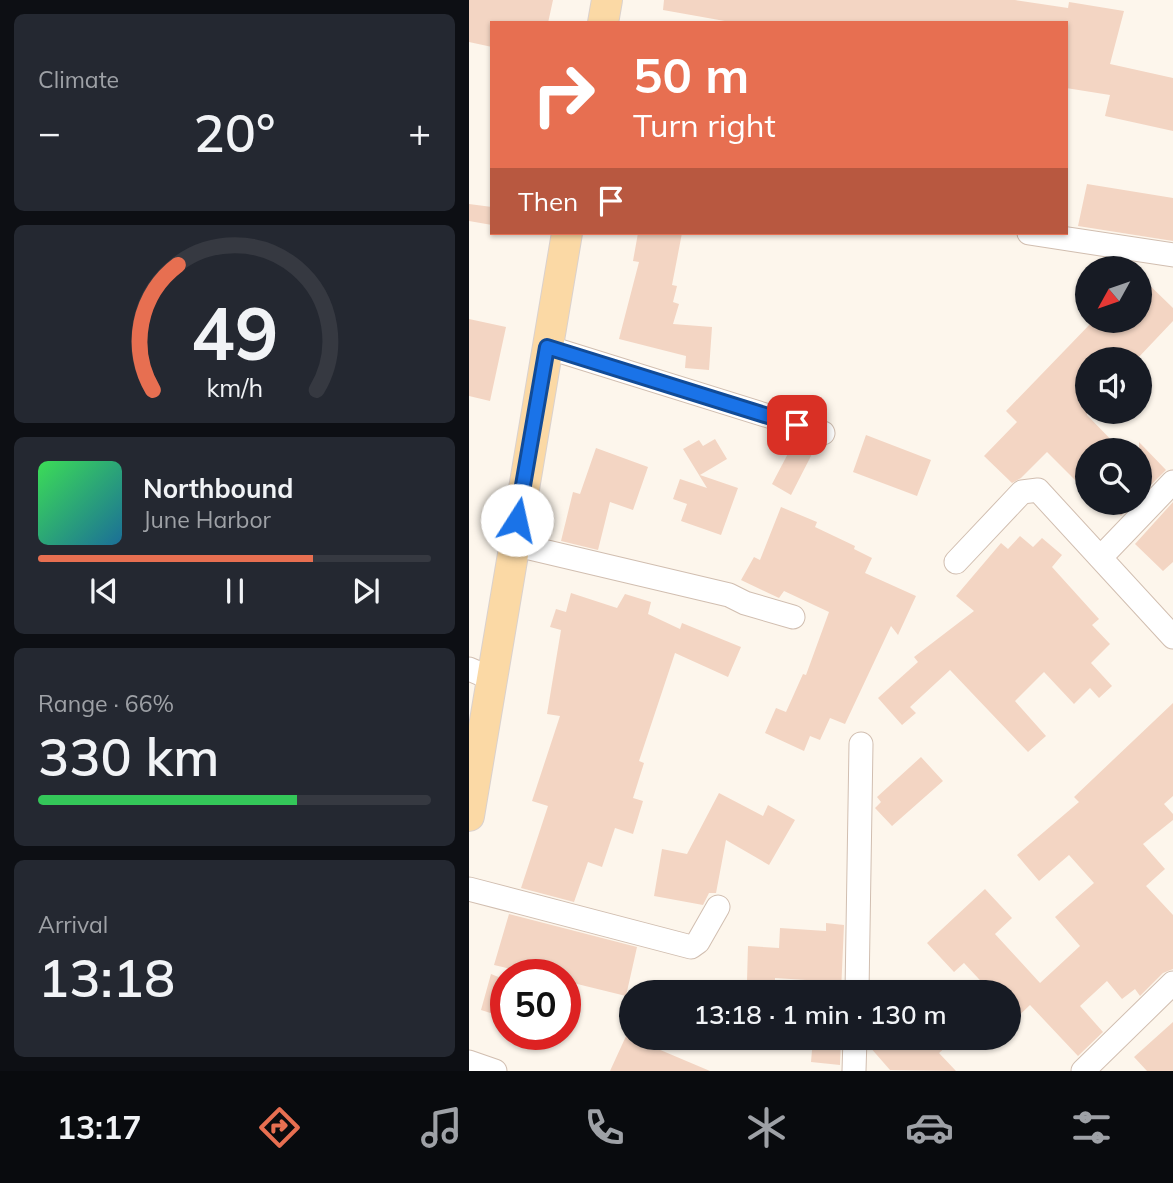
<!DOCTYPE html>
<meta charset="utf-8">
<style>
:root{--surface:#171b24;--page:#242831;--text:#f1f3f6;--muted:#9ea1a6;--line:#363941;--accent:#e76f51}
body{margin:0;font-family:Mulish,sans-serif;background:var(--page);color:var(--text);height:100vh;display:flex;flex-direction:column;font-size:26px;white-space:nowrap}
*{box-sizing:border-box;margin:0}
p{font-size:23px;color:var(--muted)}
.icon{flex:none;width:38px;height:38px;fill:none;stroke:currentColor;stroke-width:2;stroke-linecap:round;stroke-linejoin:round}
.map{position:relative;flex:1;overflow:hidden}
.panel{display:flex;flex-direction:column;gap:14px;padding:14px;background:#0d0f14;width:469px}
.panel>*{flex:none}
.hud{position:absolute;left:21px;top:21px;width:578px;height:214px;border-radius:0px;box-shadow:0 2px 5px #0004;background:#e76f51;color:#fff;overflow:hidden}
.needle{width:46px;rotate:230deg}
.tools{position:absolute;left:606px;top:256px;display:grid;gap:14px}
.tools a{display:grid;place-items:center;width:77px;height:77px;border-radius:50%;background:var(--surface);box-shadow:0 2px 5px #0004;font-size:35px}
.speed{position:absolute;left:21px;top:959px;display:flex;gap:14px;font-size:35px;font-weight:700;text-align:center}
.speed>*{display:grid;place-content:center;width:91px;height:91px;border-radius:50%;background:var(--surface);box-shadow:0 2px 5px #0004;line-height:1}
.speed .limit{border:10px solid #d22;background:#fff;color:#111}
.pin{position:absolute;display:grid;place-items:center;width:60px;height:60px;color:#fff;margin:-30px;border-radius:14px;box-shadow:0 4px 10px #0006}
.me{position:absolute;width:77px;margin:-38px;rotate:10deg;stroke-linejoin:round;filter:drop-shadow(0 0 5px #0008)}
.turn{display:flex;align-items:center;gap:24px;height:147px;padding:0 28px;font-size:32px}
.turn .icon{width:91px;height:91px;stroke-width:2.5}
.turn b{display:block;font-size:49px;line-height:60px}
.then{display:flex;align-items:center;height:66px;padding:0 28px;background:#0003;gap:14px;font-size:26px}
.big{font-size:52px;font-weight:600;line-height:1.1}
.panel .card{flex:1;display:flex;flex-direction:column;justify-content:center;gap:10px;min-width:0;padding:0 24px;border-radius:10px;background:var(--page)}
.panel .dial{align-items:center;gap:0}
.dial svg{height:182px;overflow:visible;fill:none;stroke:var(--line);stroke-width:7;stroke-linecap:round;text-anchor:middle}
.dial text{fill:var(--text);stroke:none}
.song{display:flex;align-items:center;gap:21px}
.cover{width:84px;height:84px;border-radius:10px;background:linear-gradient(135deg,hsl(130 70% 55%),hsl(200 70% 35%))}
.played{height:7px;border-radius:4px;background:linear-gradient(90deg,var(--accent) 70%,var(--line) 70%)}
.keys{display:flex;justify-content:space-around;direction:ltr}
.heat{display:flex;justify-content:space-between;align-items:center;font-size:38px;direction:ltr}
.charge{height:10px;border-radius:5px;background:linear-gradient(90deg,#34c759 66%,var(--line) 0)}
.trip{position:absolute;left:150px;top:980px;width:402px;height:70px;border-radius:35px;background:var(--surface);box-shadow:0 2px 5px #0004;font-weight:600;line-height:70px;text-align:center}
.tabs{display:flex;height:112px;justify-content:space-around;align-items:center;background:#090b0e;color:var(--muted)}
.tabs .icon{width:49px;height:49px}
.tabs .current{color:var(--accent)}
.tabs b{font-size:32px;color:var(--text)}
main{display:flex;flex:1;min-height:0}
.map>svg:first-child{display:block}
</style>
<main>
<section class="panel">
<div class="card"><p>Climate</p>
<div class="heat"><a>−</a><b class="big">20°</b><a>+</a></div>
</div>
<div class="card dial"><svg viewBox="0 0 100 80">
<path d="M14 69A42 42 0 1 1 86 69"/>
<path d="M14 69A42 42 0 0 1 25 14" stroke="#e76f51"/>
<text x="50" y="56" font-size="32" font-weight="700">49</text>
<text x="50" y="72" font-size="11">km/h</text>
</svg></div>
<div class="card">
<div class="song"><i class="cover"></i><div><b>Northbound</b><p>June Harbor</p></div></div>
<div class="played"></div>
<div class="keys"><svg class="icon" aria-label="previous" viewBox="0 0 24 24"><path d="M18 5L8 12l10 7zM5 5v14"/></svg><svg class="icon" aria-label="pause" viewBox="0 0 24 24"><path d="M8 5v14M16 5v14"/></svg><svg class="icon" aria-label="next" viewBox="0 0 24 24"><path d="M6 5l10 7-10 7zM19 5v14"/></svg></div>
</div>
<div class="card"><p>Range · 66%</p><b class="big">330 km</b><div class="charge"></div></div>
<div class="card"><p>Arrival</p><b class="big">13:18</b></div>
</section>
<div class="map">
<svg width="704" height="1071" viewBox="0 0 704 1071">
<rect width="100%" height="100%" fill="#fdf6ec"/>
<path fill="#f3d5c3" d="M0,0H84L79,23H23V47L0,42Z
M195,0H546L599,8L600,2L655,11L641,64L704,78V131L636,116L641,95L597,88V23H267L194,10Z
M618,184L704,198V241L609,226Z
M0,204L23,207V225L0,221Z
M169,233H213L203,285L208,286L204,302L210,304L204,324L243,327L240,370L216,368L217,356L150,339L170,262L164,261Z
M670,275L704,308V321L668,359H618V415L652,450H618V492L578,452L552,478L543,483L515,456L548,422L537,411L625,320H670Z
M0,319L37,327L21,401L0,396Z
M397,435L462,460L448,496L384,472Z
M246,439L258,459L231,475L269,488L252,535L212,521L218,504L204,499L211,479L238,488L214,449L230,440L234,446Z
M670,442L697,470L670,497Z
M324,444L343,454L322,495L303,484Z
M127,448L179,467L164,510L141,502L129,550L92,541L104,492L111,494Z
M639,502H665L652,516Z
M704,502V562L694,571L666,544Z
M312,507L348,522L346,527L386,546L385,549L403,558L396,573L447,596L429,635L422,626L376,724L361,718L351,740L341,736L335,751L296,733L307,708L317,712L334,674L337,675L360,612L315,591L310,598L272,580L285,557L291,560Z
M551,536L564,547L573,538L593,555L583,567L630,619L623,625L641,644L622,663L643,686L630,698L621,688L605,704L575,672L546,701L577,736L559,752L481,670L441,707L447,713L433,725L409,698L449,662L445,657L505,611L487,596L532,543L539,549Z
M102,593L148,608L156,594L182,602L179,614L211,629L213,623L272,647L259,677L206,653L170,761L175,763L164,798L174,801L164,834L146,828L133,867L119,862L105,902L52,888L79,806L63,801L91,716L78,714L92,630L81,627L87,609L97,612Z
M704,703V796L695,804L704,814V820L674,844L696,869L677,886L704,915V969L694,973L671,996L666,989L653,999L638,981L611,1006L634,1032L609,1056L561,1005L541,1024V992H522L495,963L485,972L458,943L516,889L543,918L526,934L571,983L611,946L586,917L625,883L600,855L570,881L548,855L610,802L605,797Z
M452,757L474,781L423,826L406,808L412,802L408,797Z
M250,793L294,816L299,805L326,820L300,865L257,840L247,893H240L234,905L185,896L193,849L218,854Z
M40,914L168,947L157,996L96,981V975H68L25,965Z
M357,923L375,925L372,992H353V981L306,978V982L278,981L279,946L310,948L311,928L357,931Z
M22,974L37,980V1018L12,1010Z
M704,1022V1071H678L665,1057Z
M158,1034L163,1038L241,1071H141Z
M344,1038H372L371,1065L342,1062Z
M400,1038H487L470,1053L487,1071L421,1070L400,1046Z"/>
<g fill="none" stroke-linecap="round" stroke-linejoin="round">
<defs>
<path id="minor" d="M560,233L704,255
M78,347L354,433
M44,544L260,595L276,603L324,617
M633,556L704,482
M487,562L553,492L569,490L704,637
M0,669L21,678
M0,889L222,947L229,942L249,907
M388,992L392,744
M0,1062L26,1071
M385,1071L386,1038
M614,1071L704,983"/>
<path id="major" d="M134,23L138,0
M0,816L98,233"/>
</defs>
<use href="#minor" stroke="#d1beb0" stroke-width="25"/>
<use href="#major" stroke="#dad1cd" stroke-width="32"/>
<use href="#minor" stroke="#fff" stroke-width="23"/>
<use href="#major" stroke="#fbd9a5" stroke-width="30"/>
</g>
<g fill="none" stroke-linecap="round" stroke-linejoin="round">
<defs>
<path id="route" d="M48,520L78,347L328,425"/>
</defs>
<use href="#route" stroke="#114b97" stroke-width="18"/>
<use href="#route" stroke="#1a73e8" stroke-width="12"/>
</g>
</svg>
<div class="tools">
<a><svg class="needle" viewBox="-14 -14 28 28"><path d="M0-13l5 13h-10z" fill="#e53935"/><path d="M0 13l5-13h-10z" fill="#9ea1a6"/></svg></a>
<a><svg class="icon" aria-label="sound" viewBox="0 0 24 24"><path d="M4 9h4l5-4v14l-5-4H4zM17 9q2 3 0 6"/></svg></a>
<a><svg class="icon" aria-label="search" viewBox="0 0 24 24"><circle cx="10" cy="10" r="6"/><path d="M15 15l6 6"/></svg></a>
</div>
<div class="speed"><div class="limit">50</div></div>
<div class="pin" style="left:328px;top:425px;background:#d93025"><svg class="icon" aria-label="arrive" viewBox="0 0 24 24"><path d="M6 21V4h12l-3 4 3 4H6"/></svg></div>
<svg class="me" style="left:48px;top:520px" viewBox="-20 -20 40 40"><circle r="19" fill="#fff"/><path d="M0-13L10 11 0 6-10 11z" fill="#1a73e8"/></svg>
<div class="trip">13:18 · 1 min · 130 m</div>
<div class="hud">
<div class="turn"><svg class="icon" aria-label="right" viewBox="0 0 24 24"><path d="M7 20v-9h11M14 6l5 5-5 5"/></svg><div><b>50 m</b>Turn right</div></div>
<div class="then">Then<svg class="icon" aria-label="arrive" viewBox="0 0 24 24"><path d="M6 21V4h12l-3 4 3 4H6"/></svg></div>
</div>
</div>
</main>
<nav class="tabs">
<b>13:17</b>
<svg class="icon current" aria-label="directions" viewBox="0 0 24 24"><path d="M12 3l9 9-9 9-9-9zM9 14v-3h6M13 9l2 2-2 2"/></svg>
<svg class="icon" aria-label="music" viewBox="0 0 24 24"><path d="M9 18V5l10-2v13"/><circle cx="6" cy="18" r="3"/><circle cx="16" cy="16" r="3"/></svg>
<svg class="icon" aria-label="phone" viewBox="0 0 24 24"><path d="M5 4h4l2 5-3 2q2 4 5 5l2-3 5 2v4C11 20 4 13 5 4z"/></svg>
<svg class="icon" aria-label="climate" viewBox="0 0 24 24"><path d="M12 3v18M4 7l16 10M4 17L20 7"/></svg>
<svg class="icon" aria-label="car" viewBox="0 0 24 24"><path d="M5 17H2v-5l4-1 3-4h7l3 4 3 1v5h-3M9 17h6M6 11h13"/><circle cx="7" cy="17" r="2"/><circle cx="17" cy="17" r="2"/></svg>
<svg class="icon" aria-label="filters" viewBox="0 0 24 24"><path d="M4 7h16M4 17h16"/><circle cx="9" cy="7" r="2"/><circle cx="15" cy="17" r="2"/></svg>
</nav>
